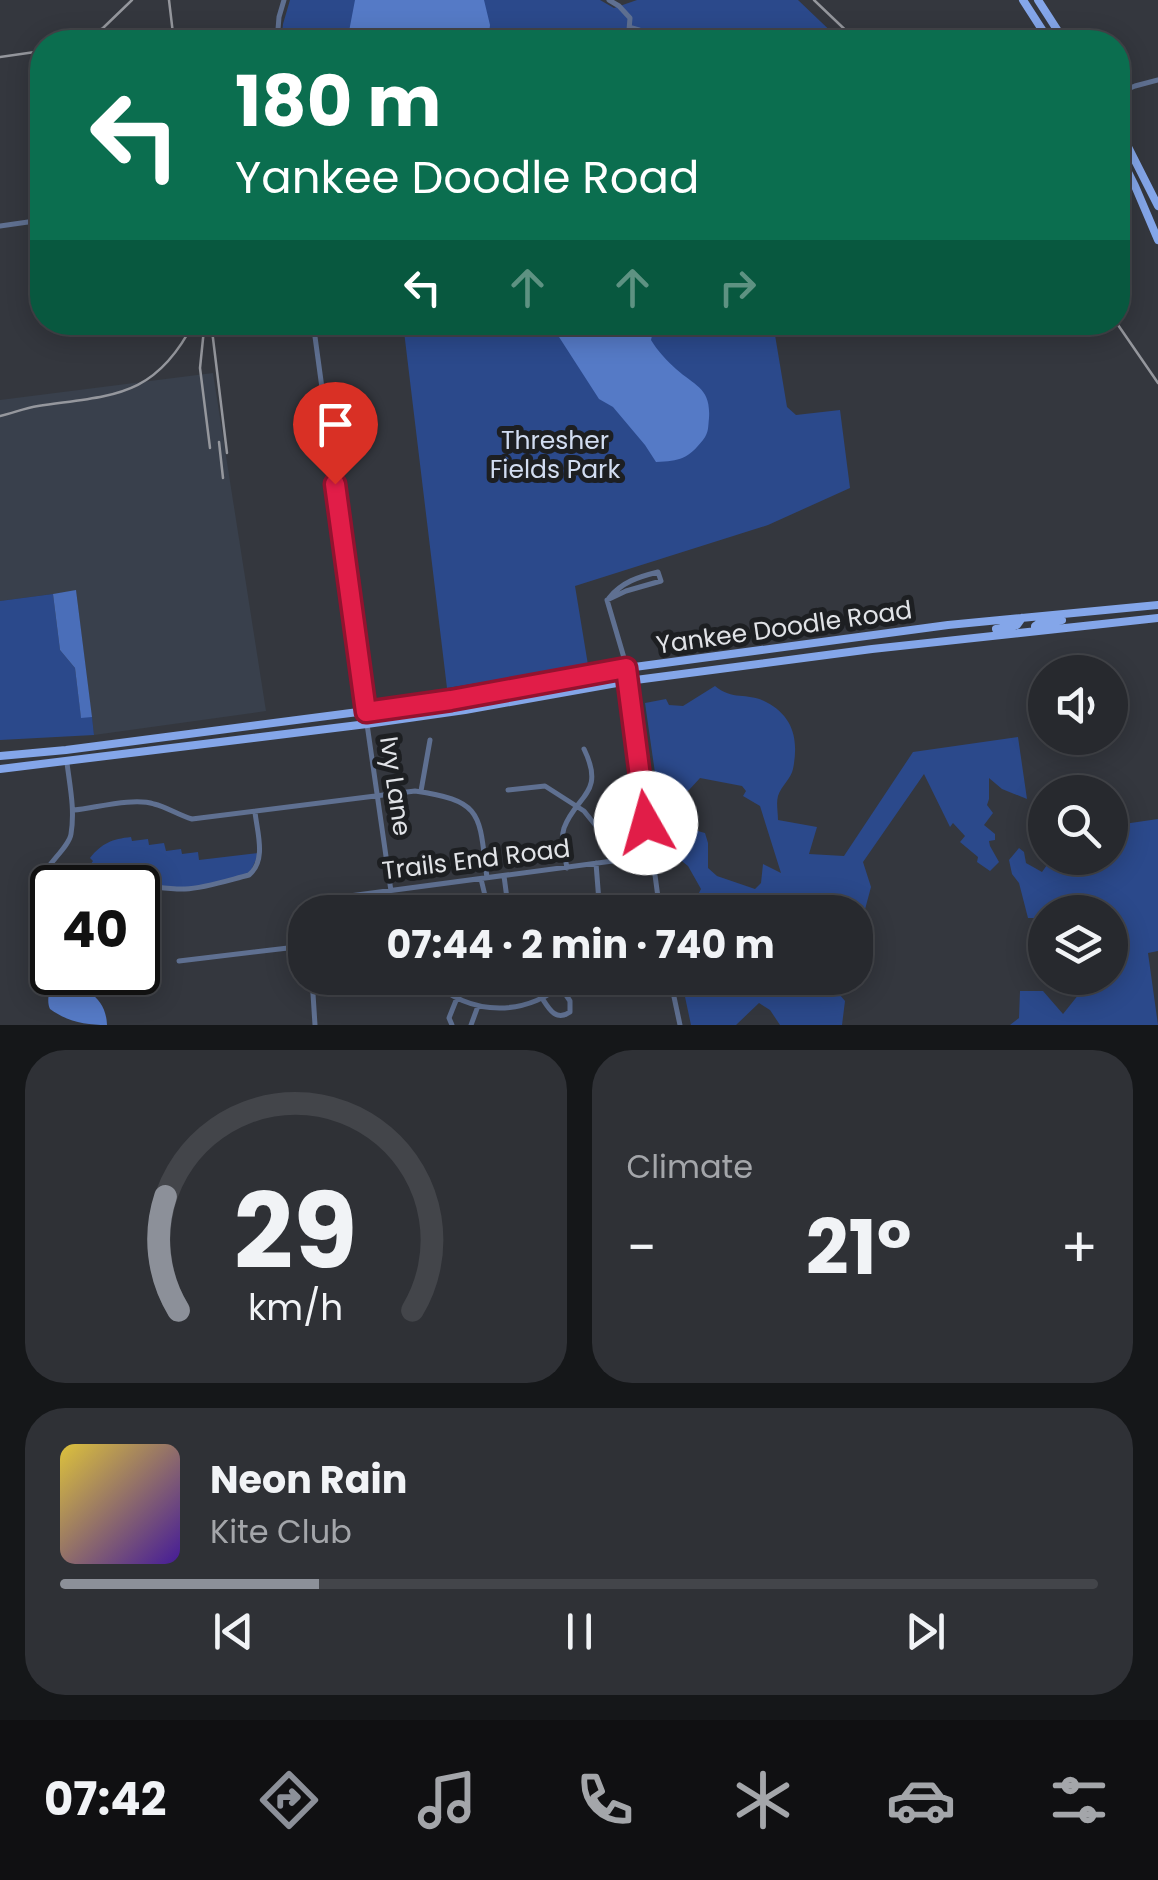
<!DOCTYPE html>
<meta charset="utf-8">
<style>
:root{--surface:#27292e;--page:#2f3136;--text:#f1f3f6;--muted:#a4a6aa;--line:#43454a;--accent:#8c9099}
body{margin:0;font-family:Poppins,sans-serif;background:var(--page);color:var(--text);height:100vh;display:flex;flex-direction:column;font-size:38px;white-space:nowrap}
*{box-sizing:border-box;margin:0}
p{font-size:32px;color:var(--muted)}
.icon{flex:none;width:55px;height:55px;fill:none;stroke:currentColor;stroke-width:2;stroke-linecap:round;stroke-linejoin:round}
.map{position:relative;height:1025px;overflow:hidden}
.drawer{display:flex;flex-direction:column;gap:25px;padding:25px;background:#151719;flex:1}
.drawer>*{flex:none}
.banner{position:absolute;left:30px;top:30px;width:1100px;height:305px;border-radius:40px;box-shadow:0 5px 25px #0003,0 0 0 2px var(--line);background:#0b6e4f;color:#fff;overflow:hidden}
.controls{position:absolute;left:1028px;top:655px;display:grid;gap:20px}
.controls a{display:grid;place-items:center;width:100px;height:100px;border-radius:50%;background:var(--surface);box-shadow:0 5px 25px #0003,0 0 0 2px var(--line);font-size:50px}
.speed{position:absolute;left:30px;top:865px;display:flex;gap:20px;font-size:50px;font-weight:700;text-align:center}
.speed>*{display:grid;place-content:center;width:130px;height:130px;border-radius:50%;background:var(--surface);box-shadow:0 5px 25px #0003,0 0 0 2px var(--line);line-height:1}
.speed .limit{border:5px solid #111;border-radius:15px;background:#fff;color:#111}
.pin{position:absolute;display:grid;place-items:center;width:85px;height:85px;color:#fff;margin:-102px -42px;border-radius:50% 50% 50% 0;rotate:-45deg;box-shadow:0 0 10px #0007}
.pin .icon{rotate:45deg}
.me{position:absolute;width:110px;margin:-55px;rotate:353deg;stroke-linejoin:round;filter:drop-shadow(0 0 8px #0008)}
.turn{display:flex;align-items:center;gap:35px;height:210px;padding:0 40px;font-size:45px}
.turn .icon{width:130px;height:130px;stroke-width:2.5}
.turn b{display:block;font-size:70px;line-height:85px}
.lanes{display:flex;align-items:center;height:95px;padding:0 40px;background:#0003;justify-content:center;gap:50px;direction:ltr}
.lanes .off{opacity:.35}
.big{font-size:75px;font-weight:700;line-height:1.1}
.drawer .tile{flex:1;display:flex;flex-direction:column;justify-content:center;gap:15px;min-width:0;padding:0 35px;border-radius:40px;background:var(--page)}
.drawer .dial{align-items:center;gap:0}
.dial svg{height:260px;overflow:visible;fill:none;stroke:var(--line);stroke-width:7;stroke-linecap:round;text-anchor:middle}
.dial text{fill:var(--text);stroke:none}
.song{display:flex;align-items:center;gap:30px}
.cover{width:120px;height:120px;border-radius:15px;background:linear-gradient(135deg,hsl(50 70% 55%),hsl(260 70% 35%))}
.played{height:10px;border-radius:5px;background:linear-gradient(90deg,var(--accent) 25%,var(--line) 25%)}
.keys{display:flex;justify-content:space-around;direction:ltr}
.heat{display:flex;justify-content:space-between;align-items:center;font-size:55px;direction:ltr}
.drawer .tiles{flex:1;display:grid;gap:25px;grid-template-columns:1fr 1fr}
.tile:last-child{grid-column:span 2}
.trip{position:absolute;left:288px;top:895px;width:585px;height:100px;border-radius:40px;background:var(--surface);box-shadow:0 5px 25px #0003,0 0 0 2px var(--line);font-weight:700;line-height:100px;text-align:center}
.tab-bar{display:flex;height:160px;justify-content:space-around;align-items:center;background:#101012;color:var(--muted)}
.tab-bar .icon{width:70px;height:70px}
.tab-bar .active{color:var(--accent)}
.tab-bar b{font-size:45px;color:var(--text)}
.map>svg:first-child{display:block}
</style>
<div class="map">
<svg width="1158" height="1025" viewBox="0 0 1158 1025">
<rect width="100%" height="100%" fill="#34373e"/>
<path fill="#39404c" d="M213,373L266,711L94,735L76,591L0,601V400Z"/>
<path fill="#2b498b" d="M290,0H600L614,8L637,0H798L842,42H281L283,24Z
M403,323H773L787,407L796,415L840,410L850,488L768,525L575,586L588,665L447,688Z
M53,594L60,650L75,668L81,717H92L94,735L0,740V601Z
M715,686C733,701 748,692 766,702C793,716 799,739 793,769C791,779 781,786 778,796C776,803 778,812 778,820L817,827L809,854L844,856L913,752L1018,737L1027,799L1002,789L989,778V799L987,805L993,813L984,825L995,834V840L989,841L990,846L999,862L990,871L977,862L978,857L960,842L965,836L953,823L950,827L924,774L863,862L871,887L856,943L855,912H689L701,889L688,866L678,858L686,849L680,833L694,830L705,833L708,843V868L717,876L755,889L761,883L763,864L781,873L760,806L743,796L746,791L742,786L700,778L689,790L667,805C672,817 671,825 664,836L645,703L666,699L669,705L683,706Z
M1158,819V951L1148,953L1158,1025H1010L1019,1018L1020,991H1043L1063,1014L1091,979L1113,980L1115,972L1110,965V912H1108L1107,907L1101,904L1097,908L1089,903L1084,904L1085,911L1077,912L1073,907L1067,910V912H1045V918H1028L1019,883L1012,874L1009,860L1019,848L1024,852L1026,863L1042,872L1052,858H1110V826Z
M131,837L132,841L148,839L149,845L164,843L166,851L181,849L182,854L198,852L199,860L259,853L249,875L185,889L140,883L111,887H69L72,884L69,882L78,870L84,873L93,861L90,858C102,843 112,839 131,837Z
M681,978H833L834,988L845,1001L842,1025H780L770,1010L759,1003L736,1025H691Z"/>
<path fill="#4a6eb9" d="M76,590L92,717L81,718L75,668L60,650L53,594Z"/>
<path fill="#557ac6" d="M355,0H484L490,25L488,42H347Z
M550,323H653L654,327L651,340C657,350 667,361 676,369C695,386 711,388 709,418C708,427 709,432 703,440C688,459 680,461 656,462L645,445L613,407L599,399Z
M58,982C84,986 106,996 107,1025C86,1025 68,1022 50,1009C46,1000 49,987 58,982Z"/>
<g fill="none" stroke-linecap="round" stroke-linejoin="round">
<path stroke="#5f7091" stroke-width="5" d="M609,0L619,6L630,18L628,42
M632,28L639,30L645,38L644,42
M277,42L279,17L284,0
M1118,93L1135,86L1158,80
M0,226L42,220
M313,322L366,711
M609,598C622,582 638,577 658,572L661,581
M367,724L394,912
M508,790L545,786L584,811L605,837
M421,791L430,740
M74,810C95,808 134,797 154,804C167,807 178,815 192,819L415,791C484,801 479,814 487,878
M596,863L599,902L597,912
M567,868C565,856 560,841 564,828C576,795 606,794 584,749
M504,876L508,906L506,912
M481,879L489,912
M111,888C137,880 159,890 185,889C205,888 229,880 249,875C267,860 257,832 255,812
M52,899C19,881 68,854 71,834C75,810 70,787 67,763
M312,912L315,906L327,899L650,856
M660,912L627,668L607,600L626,591L661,581
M179,961L305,946
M312,978L315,1025
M430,978C468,1018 531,1018 569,978
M670,978L680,1025
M542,998C549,1009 556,1022 570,1012V1001L560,986
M452,1025L449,1018L457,998
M471,1025L478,1006"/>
<path stroke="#84a6e9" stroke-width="8" d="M1023,0L1050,42
M1038,0L1065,42
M1118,127L1158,206
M1118,152L1135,186L1158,240
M996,629L1017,625L1022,618
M1035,630V626L1038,624L1062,620
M0,756L66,750L451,700L627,668L948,625L1158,605
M0,769L367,724L465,710L628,681L872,649L1158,618"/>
<path stroke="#95979d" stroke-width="2.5" d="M169,0L174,42
M814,0L858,42
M76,42L103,28L132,0
M0,57L42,51
M211,322L227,453
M1116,322L1158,383
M204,329L200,368L210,448
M0,416C13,413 25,408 38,406C112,395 155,399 194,322
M219,442L223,478"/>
</g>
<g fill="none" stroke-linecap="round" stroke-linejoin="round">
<defs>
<path id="route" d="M335,484L366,712L451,700L626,668L646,823"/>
</defs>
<use href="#route" stroke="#92132f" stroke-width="25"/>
<use href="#route" stroke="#e11d48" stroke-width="18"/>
</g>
<g text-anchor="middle" stroke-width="10" stroke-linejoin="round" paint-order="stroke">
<g font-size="25" fill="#d2ddf1" stroke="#1d1f22">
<text x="555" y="449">Thresher<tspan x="555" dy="29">Fields Park</tspan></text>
</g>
<g font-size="25" fill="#e1e3e7" stroke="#1d1f22">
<text transform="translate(784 627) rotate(-8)" y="9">Yankee Doodle Road</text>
<text transform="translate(396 786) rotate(82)" y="9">Ivy Lane</text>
<text transform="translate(476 859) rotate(-7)" y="9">Trails End Road</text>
</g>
</g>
</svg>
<div class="controls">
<a><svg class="icon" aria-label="sound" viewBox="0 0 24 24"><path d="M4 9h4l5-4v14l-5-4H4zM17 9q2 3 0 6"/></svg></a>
<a><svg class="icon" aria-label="search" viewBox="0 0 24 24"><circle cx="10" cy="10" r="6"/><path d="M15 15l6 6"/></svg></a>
<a><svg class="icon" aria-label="layers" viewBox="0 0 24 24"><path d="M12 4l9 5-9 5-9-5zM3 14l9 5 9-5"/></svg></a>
</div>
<div class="speed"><div class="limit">40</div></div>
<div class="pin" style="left:335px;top:484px;background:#d93025"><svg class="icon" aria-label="arrive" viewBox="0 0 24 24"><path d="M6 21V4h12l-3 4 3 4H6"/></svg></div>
<svg class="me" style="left:646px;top:823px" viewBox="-20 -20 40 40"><circle r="19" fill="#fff"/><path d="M0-13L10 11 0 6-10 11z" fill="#e11d48"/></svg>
<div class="trip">07:44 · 2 min · 740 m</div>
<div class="banner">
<div class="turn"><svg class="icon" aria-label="left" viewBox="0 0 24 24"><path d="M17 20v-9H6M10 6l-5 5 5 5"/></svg><div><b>180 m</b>Yankee Doodle Road</div></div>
<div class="lanes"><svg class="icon" aria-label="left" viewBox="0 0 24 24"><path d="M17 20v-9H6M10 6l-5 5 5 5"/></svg><svg class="icon off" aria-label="ahead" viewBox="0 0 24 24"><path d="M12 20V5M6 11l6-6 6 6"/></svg><svg class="icon off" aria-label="ahead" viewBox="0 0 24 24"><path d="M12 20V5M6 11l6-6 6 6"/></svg><svg class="icon off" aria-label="right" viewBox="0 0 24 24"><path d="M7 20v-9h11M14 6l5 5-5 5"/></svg></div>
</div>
</div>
<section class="drawer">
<div class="tiles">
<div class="tile dial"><svg viewBox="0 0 100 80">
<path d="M14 69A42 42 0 1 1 86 69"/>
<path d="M14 69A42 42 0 0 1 10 34" stroke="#8c9099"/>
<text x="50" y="56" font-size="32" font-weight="700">29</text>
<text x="50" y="72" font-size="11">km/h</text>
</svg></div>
<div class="tile"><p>Climate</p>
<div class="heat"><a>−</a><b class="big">21°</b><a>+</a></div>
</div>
<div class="tile">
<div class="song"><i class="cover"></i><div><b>Neon Rain</b><p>Kite Club</p></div></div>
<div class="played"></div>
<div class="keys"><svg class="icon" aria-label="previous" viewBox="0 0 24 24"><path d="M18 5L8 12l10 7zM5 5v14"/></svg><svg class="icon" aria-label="pause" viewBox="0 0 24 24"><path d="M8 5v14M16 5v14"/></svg><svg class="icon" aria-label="next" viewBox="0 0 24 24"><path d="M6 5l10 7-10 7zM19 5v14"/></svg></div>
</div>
</div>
</section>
<nav class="tab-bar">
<b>07:42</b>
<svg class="icon active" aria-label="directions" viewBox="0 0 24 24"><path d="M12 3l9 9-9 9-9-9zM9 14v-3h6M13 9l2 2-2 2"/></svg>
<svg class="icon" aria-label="music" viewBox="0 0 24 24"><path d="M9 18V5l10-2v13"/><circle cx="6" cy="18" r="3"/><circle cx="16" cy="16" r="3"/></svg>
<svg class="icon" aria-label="phone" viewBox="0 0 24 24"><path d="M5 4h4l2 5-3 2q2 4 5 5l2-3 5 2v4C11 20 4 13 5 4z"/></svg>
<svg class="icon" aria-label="climate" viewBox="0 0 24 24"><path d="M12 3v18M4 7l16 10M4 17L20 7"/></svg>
<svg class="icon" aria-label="car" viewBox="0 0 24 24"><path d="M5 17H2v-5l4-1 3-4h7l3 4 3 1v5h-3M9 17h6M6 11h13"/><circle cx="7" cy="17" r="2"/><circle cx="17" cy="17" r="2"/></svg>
<svg class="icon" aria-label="filters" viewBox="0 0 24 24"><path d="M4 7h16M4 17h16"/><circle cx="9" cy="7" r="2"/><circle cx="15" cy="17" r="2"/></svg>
</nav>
